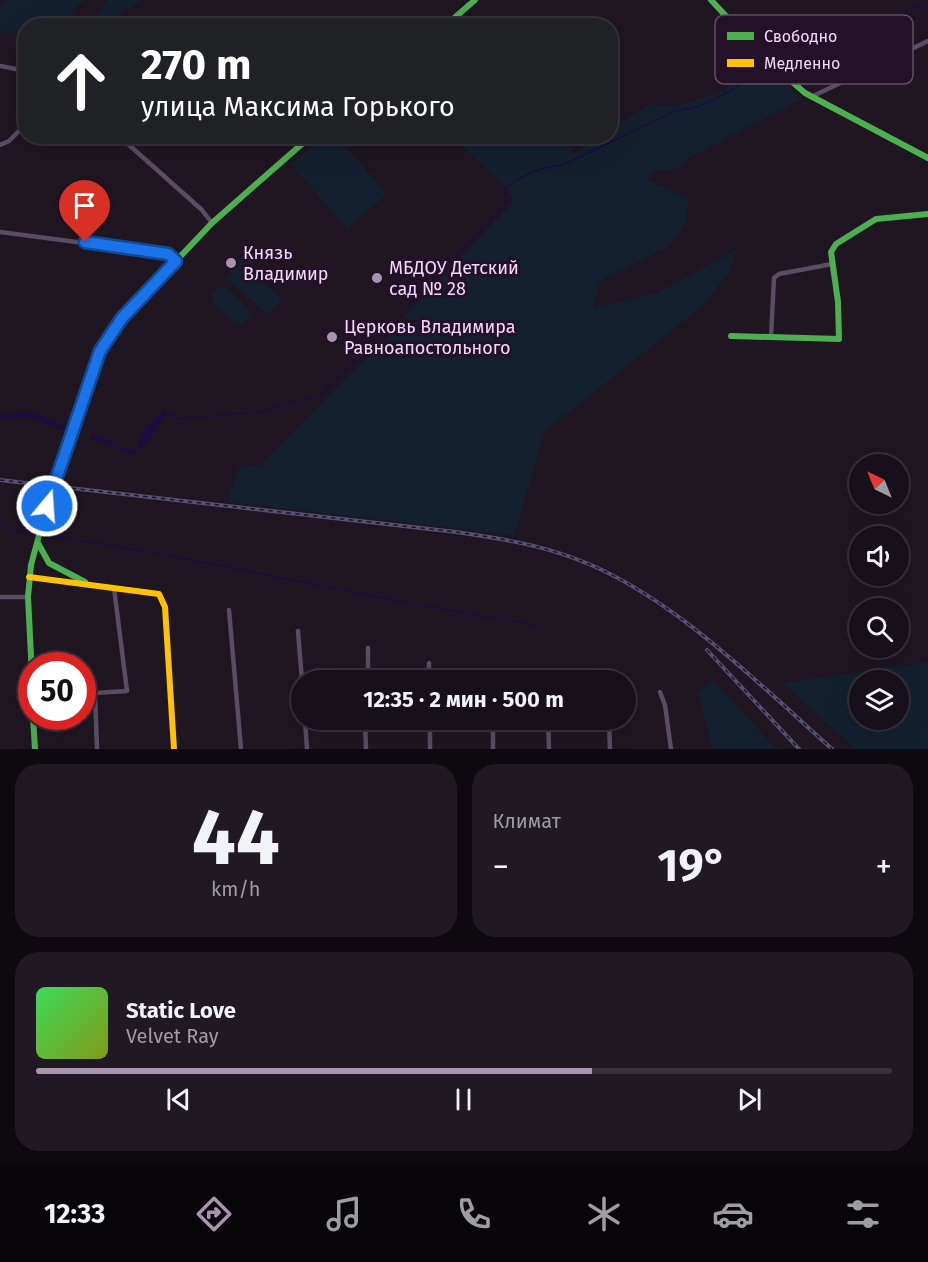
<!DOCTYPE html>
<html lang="ru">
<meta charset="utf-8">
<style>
:root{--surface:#17101a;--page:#201923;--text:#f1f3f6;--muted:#9e9da2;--line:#363039;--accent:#a994b0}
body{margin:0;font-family:"Fira Sans",sans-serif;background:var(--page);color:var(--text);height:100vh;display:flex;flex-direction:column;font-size:22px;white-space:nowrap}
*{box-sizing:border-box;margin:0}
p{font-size:20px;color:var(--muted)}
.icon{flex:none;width:33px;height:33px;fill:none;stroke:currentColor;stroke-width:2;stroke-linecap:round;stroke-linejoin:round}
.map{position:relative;height:749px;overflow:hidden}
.panel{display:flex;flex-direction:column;gap:15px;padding:15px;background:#0d090e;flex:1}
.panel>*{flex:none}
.hud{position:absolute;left:18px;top:18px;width:600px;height:126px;border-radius:24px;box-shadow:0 6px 24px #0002,0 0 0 2px var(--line);background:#202124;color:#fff;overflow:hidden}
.needle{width:39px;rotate:317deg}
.tools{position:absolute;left:849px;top:454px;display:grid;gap:12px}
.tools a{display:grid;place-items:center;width:60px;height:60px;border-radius:50%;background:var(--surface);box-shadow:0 6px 24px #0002,0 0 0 2px var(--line);font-size:30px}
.speed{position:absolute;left:18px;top:652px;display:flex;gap:12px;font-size:30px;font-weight:700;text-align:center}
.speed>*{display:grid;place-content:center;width:78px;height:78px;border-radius:50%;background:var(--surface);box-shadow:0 6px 24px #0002,0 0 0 2px var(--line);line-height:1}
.speed .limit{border:9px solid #d22;background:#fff;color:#111}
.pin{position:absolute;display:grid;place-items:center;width:51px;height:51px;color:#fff;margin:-62px -26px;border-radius:50% 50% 50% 0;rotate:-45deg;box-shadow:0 0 6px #0007}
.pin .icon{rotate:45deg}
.me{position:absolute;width:66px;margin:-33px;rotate:18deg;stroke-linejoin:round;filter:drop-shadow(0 0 4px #0008)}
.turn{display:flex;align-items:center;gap:21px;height:126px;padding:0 24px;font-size:27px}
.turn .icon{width:78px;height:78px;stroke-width:2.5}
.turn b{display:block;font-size:42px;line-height:51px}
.big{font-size:45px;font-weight:700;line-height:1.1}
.panel .card{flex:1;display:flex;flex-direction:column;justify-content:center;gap:9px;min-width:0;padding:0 21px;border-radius:24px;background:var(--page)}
.panel .dial{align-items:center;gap:0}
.dial b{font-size:78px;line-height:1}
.song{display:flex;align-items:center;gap:18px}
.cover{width:72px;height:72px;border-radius:9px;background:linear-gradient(135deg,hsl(130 70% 55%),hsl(70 70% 35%))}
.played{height:6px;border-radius:3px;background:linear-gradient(90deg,var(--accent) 65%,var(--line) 65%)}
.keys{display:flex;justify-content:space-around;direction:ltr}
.heat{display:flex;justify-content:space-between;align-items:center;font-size:33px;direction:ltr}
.panel .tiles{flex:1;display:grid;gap:15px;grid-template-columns:1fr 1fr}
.card:last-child{grid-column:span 2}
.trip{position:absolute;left:291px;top:670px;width:345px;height:60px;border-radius:30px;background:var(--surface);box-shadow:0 6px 24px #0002,0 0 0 2px var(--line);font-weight:700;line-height:60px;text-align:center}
.dock{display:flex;height:96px;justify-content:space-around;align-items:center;background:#09060a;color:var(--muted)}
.dock .icon{width:42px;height:42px}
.dock .on{color:var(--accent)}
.dock b{font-size:27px;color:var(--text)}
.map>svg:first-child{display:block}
</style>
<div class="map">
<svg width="928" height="749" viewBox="0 0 928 749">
<rect width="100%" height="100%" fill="#1f1622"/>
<path fill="#15202f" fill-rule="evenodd" d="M7,0H84L72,13L86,25L26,26L25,38L8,31L7,35L0,30V5Z
M109,0H142L124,11L109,25L96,15Z
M757,56L802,99L688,158L680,168L651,171L649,181L688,198L687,220L671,245L600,281L593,308L657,293L738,249L728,274L701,307L545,431L514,535L227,502L239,467L261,465L395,329L402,334H415L417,320L403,318L513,203L509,190L453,137H560L574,153L598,137L610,136L611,128L650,104L676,106L724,91Z
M325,136L337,137L387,194L347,229L291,164Z
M242,261L282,299L267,314L226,278Z
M218,288H227L249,309L250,316L244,324H235L213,303V294Z
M928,662V749H855L783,683ZM860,681H898V720H860Z
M713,680L776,749H713L698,692Z"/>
<path fill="#1a0e41" d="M163,411L165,415C158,430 147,444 134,454L127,453L111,443L133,451L138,446L147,426Z"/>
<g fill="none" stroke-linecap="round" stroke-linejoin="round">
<path stroke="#1a0e41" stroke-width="1.5" d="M770,50L821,44L845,37L928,2
M405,309L508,201L503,189C519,178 541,165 561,166L675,111C704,108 743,90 758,63
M163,412L180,419L266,411L299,400L318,397L380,334
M0,522L10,530L28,533
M49,535L166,555L393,600L540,626"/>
<path stroke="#1a0e41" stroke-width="5" d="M0,417C30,413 34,414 62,428
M93,437L111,443"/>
<path stroke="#5a4c62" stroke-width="4.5" d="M0,66L26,71
M811,97L928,41
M119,136L202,210L212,223
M0,145L9,141L26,124
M0,232L168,254L176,261
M771,337L774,278L779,274L832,264
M0,597H28
M229,610L241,749
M298,631L302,681
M429,663V681
M492,678V681
M363,681L362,673L368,672V648
M660,692L665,705L671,749
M305,720L307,749
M365,720L366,749
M430,720V749
M493,720V749
M548,720L549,749
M609,720L610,749
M97,749L95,693L127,691L114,588"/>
<path stroke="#4caf50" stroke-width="6" d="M711,0L767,60L805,93L928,158
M445,26L475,0
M731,336L839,339L838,302L831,252L836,244L876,219L928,214
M38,543L49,563L85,582
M32,676L28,597L31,565L47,506L100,351L122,318L212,223L311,136
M33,717L35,749"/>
<path stroke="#ffc107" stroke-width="6" d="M29,577L159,594L165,607L174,749"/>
<defs>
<path id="rail" d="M0,480L456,532C497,538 537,544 576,559C669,593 758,683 832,749
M707,650L799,749"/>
</defs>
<use href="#rail" stroke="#535270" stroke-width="4"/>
<use href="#rail" stroke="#221127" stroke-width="1.5" stroke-dasharray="4.5" stroke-linecap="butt"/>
</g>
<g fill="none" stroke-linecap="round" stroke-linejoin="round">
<defs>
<path id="route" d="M47,506L100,351L122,318L176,261L168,254L85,242"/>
</defs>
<use href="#route" stroke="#114b97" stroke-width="15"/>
<use href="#route" stroke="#1a73e8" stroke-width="10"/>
</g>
<g fill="#a994b0" stroke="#221127" stroke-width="2">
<circle cx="231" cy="263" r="6"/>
<circle cx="377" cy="278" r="6"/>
<circle cx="332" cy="337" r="6"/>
</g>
<g text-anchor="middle" stroke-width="6" stroke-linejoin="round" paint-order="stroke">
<g font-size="18" fill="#f3d8fd" stroke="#221127" text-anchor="start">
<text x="243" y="259">Князь<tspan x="243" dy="21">Владимир</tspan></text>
<text x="389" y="274">МБДОУ Детский<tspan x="389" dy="21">сад № 28</tspan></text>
<text x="344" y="333">Церковь Владимира<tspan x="344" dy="21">Равноапостольного</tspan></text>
</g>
</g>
<rect x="715" y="15" width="198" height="69" rx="9" fill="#221127" stroke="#614d67" stroke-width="1.5"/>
<rect x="727" y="32" width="27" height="8" fill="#4caf50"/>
<rect x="727" y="59" width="27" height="8" fill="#ffc107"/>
<g font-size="16" fill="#f3d8fd">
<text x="764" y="42">Свободно</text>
<text x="764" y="69">Медленно</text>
</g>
</svg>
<div class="tools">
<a><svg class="needle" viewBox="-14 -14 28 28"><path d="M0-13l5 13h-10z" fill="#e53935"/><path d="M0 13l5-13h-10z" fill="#9e9da2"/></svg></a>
<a><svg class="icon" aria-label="sound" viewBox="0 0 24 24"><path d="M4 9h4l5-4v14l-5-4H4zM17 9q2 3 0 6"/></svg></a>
<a><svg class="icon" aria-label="search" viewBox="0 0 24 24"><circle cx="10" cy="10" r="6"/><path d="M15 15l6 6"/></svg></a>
<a><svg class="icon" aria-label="layers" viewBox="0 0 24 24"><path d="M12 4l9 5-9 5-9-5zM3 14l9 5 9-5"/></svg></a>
</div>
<div class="speed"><div class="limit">50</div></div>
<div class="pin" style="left:85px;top:242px;background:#d93025"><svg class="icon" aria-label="arrive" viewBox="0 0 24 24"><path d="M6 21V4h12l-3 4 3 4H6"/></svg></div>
<svg class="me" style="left:47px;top:506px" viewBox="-20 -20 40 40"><circle r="17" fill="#1a73e8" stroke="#fff" stroke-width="3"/><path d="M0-11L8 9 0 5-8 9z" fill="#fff"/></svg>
<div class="trip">12:35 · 2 мин · 500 m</div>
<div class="hud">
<div class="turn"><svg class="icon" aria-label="ahead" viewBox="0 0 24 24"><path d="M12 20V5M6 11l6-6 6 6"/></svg><div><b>270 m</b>улица Максима Горького</div></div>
</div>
</div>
<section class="panel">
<div class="tiles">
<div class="card dial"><b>44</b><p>km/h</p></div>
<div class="card"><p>Климат</p>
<div class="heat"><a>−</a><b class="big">19°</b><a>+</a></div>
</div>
<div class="card">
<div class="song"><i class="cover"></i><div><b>Static Love</b><p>Velvet Ray</p></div></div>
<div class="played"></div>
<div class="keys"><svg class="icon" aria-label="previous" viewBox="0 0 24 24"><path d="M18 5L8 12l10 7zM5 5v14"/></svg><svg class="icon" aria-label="pause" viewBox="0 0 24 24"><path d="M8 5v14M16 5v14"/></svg><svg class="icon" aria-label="next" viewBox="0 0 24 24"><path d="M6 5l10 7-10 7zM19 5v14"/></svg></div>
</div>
</div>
</section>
<nav class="dock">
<b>12:33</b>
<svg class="icon on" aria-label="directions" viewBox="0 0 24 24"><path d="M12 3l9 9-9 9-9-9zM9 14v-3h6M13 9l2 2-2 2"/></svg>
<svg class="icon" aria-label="music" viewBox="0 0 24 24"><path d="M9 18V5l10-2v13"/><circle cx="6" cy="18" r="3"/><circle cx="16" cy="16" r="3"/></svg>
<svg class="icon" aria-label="phone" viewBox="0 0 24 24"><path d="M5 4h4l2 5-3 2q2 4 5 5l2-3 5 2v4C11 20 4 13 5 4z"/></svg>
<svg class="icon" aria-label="climate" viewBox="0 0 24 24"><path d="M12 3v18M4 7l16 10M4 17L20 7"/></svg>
<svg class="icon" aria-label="car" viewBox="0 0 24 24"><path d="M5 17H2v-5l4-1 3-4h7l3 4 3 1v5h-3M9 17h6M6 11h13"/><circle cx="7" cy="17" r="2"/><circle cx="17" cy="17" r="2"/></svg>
<svg class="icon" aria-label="filters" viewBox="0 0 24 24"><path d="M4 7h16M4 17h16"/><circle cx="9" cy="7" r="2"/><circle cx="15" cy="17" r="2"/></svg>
</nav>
